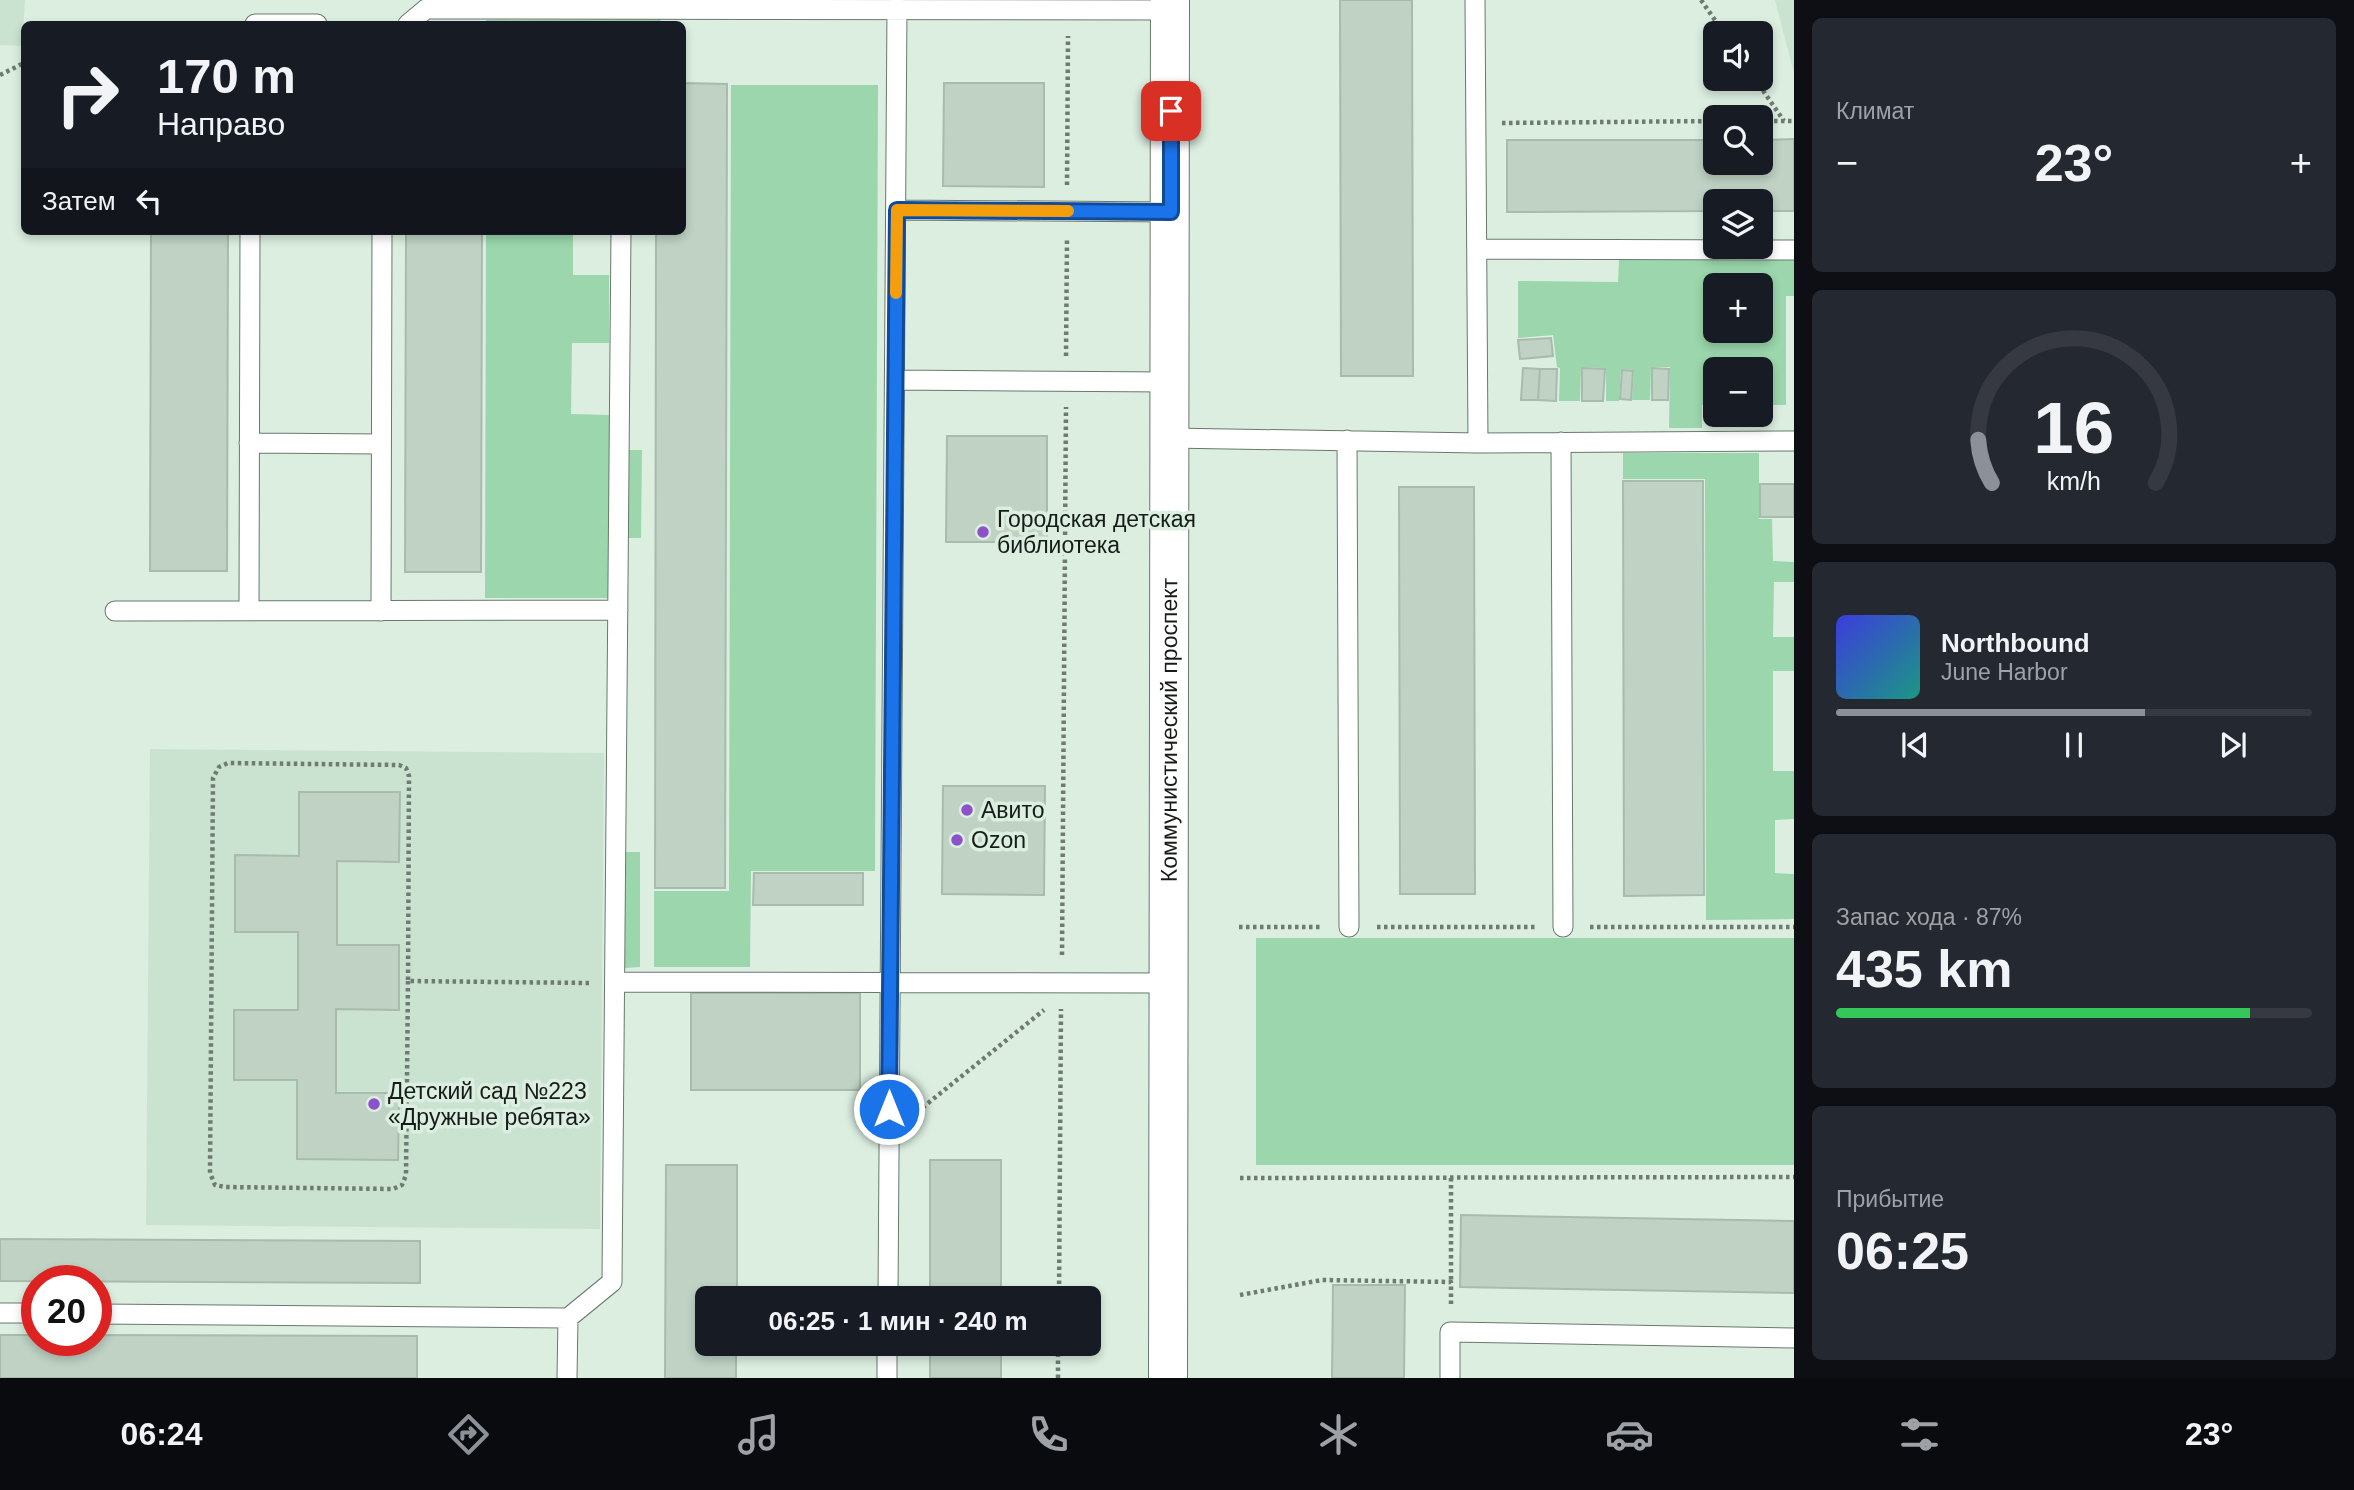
<!DOCTYPE html>
<html lang="ru">
<meta charset="utf-8">
<style>
:root{--surface:#171b24;--page:#242831;--text:#f1f3f6;--muted:#9ea1a6;--line:#363941;--accent:#8c9099}
body{margin:0;font-family:Arial,sans-serif;background:var(--page);color:var(--text);height:100vh;display:flex;flex-direction:column;font-size:26px;white-space:nowrap}
*{box-sizing:border-box;margin:0}
p{font-size:23px;color:var(--muted)}
.icon{flex:none;width:38px;height:38px;fill:none;stroke:currentColor;stroke-width:2;stroke-linecap:round;stroke-linejoin:round}
.map{position:relative;flex:1;overflow:hidden}
.details{display:flex;flex-direction:column;gap:18px;padding:18px;background:#0d0f14;width:560px}
.details>*{flex:none}
.banner{position:absolute;left:21px;top:21px;width:665px;height:214px;border-radius:10px;box-shadow:0 4px 10px #0003;background:#171b24;color:var(--text);overflow:hidden}
.buttons{position:absolute;left:1703px;top:21px;display:grid;gap:14px}
.buttons a{display:grid;place-items:center;width:70px;height:70px;border-radius:10px;background:var(--surface);box-shadow:0 4px 10px #0003;font-size:35px}
.speed{position:absolute;left:21px;top:1265px;display:flex;gap:14px;font-size:35px;font-weight:700;text-align:center}
.speed>*{display:grid;place-content:center;width:91px;height:91px;border-radius:50%;background:var(--surface);box-shadow:0 4px 10px #0003;line-height:1}
.speed .limit{border:10px solid #d22;background:#fff;color:#111}
.pin{position:absolute;display:grid;place-items:center;width:60px;height:60px;color:#fff;margin:-30px;border-radius:14px;box-shadow:0 4px 10px #0006}
.me{position:absolute;width:77px;margin:-38px;rotate:0deg;stroke-linejoin:round;filter:drop-shadow(0 0 5px #0008)}
.turn{display:flex;align-items:center;gap:24px;height:147px;padding:0 21px;font-size:32px}
.turn .icon{width:91px;height:91px;stroke-width:2.5}
.turn b{display:block;font-size:49px;line-height:60px}
.then{display:flex;align-items:center;height:66px;padding:0 21px;background:#0003;gap:14px;font-size:26px}
.big{font-size:52px;font-weight:800;line-height:1.1}
.details .tile{flex:1;display:flex;flex-direction:column;justify-content:center;gap:10px;min-width:0;padding:0 24px;border-radius:10px;background:var(--page)}
.details .dial{align-items:center;gap:0}
.dial svg{height:182px;overflow:visible;fill:none;stroke:var(--line);stroke-width:7;stroke-linecap:round;text-anchor:middle}
.dial text{fill:var(--text);stroke:none}
.song{display:flex;align-items:center;gap:21px}
.cover{width:84px;height:84px;border-radius:10px;background:linear-gradient(135deg,hsl(240 70% 55%),hsl(170 70% 35%))}
.played{height:7px;border-radius:4px;background:linear-gradient(90deg,var(--accent) 65%,var(--line) 65%)}
.keys{display:flex;justify-content:space-around;direction:ltr}
.heat{display:flex;justify-content:space-between;align-items:center;font-size:38px;direction:ltr}
.charge{height:10px;border-radius:5px;background:linear-gradient(90deg,#34c759 87%,var(--line) 0)}
.trip{position:absolute;left:695px;top:1286px;width:406px;height:70px;border-radius:10px;background:var(--surface);box-shadow:0 4px 10px #0003;font-weight:800;line-height:70px;text-align:center}
.menu{display:flex;height:112px;justify-content:space-around;align-items:center;background:#090b0e;color:var(--muted)}
.menu .icon{width:49px;height:49px}
.menu .current{color:var(--accent)}
.menu b{font-size:32px;color:var(--text)}
main{display:flex;flex:1;min-height:0}
.map>svg:first-child{display:block}
</style>
<main>
<div class="map">
<svg width="1794" height="1378" viewBox="0 0 1794 1378">
<rect width="100%" height="100%" fill="#dbeee0"/>
<path fill="#c9e3d0" d="M0,0H25L22,46L0,45Z
M1775,0H1794V73Z
M150,749L604,753L600,1229L146,1225Z"/>
<path fill="#9bd6ac" fill-rule="evenodd" d="M662,19L657,24H486V20Z
M731,85H878L875,871H751L750,967H654V891H729Z
M486,231H573V275H609V343H572L571,414L609,415V598H485Z
M1619,260H1794V296H1786V405H1761L1760,369H1715V405H1702V428H1669L1670,367H1651L1650,400H1632L1634,370L1621,369L1619,401H1606V368L1581,367L1580,401H1559L1560,368L1557,367L1553,335L1518,338V281L1618,282ZM1760,285V331H1715V285Z
M626,450H642L641,538H625Z
M1623,453H1759V519H1772L1773,561L1794,562V582H1774L1773,637H1794V671H1773V771H1794V819L1775,820V873L1794,874V919L1706,920L1705,479H1623Z
M625,852H640V967L625,968Z
M1256,938H1794V1165H1256Z"/>
<path fill="#bfd2c4" stroke="#a8bbad" stroke-width="2" d="M1340,0H1412L1413,376H1341Z
M682,83L727,84L725,888H655L656,231H682Z
M944,83H1044V187L943,186Z
M1794,139V211H1760V201H1715V211L1507,212V140H1715V163H1760V140Z
M151,231H228L227,571H150Z
M406,231H482L481,572H405Z
M1551,338L1553,356L1520,359L1518,340Z
M1523,368L1540,369L1538,400H1521Z
M1582,368L1605,369L1603,401H1582Z
M1652,368L1669,369L1668,400H1652Z
M1540,369H1557L1556,401L1538,400Z
M1622,370L1633,371L1631,400L1620,399Z
M947,436H1047V542H946Z
M1623,481H1703L1704,895L1624,896Z
M1760,484H1794V517H1760Z
M1399,487H1474L1475,894H1400Z
M943,786H1045L1044,895L942,894Z
M299,792H400L399,862L337,861V945H399V1010L336,1009V1093H399L398,1160L297,1159V1080H234V1010H298V932H235V855L299,856Z
M754,873H863V905H753Z
M691,993H860V1090H691Z
M930,1160H1001V1298H930Z
M666,1165H737V1298H707V1344H736V1378H665Z
M1461,1215L1794,1221V1293L1460,1287Z
M0,1239L420,1241V1283L0,1281Z
M1333,1285H1405L1404,1378H1332Z
M0,1335H37V1340H96V1335L417,1336V1378H0Z
M930,1344H1001V1378H930Z"/>
<g fill="none" stroke-linecap="round" stroke-linejoin="round">
<defs>
<path id="lane" d="M1475,0L1478,443
M255,24H317
M408,24L426,9L1170,10
M897,210L1171,212
M1477,249L1794,250
M895,380L1170,382
M1170,438L1478,443L1794,441
M1347,440L1349,927
M1561,442L1563,927
M249,443L381,444
M115,611L618,610
M249,611L250,231
M381,611L382,231
M615,982L1169,983
M888,1298L897,8
M0,1313H37
M96,1314L568,1318
M567,1378L568,1318L612,1282L621,231
M887,1378V1344
M1450,1378V1332L1794,1338"/>
<g id="secondary">
<path id="s1" d="M1168,1378L1170,0"/>
</g>
</defs>
<use href="#lane" stroke="#68796c" stroke-width="21"/>
<use href="#secondary" stroke="#68796c" stroke-width="40"/>
<path stroke="#6f7b72" stroke-width="4.5" stroke-dasharray="3.5 3.5" stroke-linecap="butt" d="M1701,0L1724,33
M0,75L24,63
M1755,79L1784,121
M1760,121H1794
M1502,123L1715,121
M1067,185L1068,36
M1066,356L1067,239
M1239,927H1322
M1377,927H1536
M1590,927H1794
M1062,955L1066,407
M408,981L406,1175L402,1185L393,1189L225,1187L215,1185L210,1173L213,778L219,767L228,763L399,765L406,768L409,776L408,981L589,983
M917,1112L1044,1010
M1240,1178L1794,1177
M1451,1178V1282
M1240,1295L1322,1280L1451,1282V1307
M1059,1298L1061,1009
M1058,1378V1344"/>
<use href="#lane" stroke="#fff" stroke-width="19"/>
<use href="#secondary" stroke="#fff" stroke-width="38"/>
</g>
<g fill="none" stroke-linecap="round" stroke-linejoin="round">
<defs>
<path id="route" d="M889,1109L897,210L1171,212V111"/>
</defs>
<use href="#route" stroke="#114b97" stroke-width="18"/>
<use href="#route" stroke="#1a73e8" stroke-width="12"/>
<path stroke="#f59e0b" stroke-width="12" d="M896,293L897,210L1068,211"/>
</g>
<g fill="#8b52c9" stroke="#dbeee0" stroke-width="2.5">
<circle cx="983" cy="532" r="7"/>
<circle cx="967" cy="810" r="7"/>
<circle cx="957" cy="840" r="7"/>
<circle cx="374" cy="1104" r="7"/>
</g>
<g text-anchor="middle" stroke-width="7" stroke-linejoin="round" paint-order="stroke">
<g font-size="23" fill="#161c17" stroke="#dbeee0" text-anchor="start">
<text x="997" y="527">Городская детская<tspan x="997" dy="26">библиотека</tspan></text>
<text x="981" y="818">Авито</text>
<text x="971" y="848">Ozon</text>
<text x="388" y="1099">Детский сад №223<tspan x="388" dy="26">«Дружные ребята»</tspan></text>
</g>
<g font-size="23" fill="#161c17" stroke="#dbeee0">
<text dy="8" stroke="none"><textPath href="#s1" startOffset="648">Коммунистический проспект</textPath></text>
</g>
</g>
</svg>
<div class="buttons">
<a><svg class="icon" aria-label="sound" viewBox="0 0 24 24"><path d="M4 9h4l5-4v14l-5-4H4zM17 9q2 3 0 6"/></svg></a>
<a><svg class="icon" aria-label="search" viewBox="0 0 24 24"><circle cx="10" cy="10" r="6"/><path d="M15 15l6 6"/></svg></a>
<a><svg class="icon" aria-label="layers" viewBox="0 0 24 24"><path d="M12 4l9 5-9 5-9-5zM3 14l9 5 9-5"/></svg></a>
<a>+</a>
<a>−</a>
</div>
<div class="speed"><div class="limit">20</div></div>
<div class="pin" style="left:1171px;top:111px;background:#d93025"><svg class="icon" aria-label="arrive" viewBox="0 0 24 24"><path d="M6 21V4h12l-3 4 3 4H6"/></svg></div>
<svg class="me" style="left:889px;top:1109px" viewBox="-20 -20 40 40"><circle r="17" fill="#1a73e8" stroke="#fff" stroke-width="3"/><path d="M0-11L8 9 0 5-8 9z" fill="#fff"/></svg>
<div class="trip">06:25 · 1 мин · 240 m</div>
<div class="banner">
<div class="turn"><svg class="icon" aria-label="right" viewBox="0 0 24 24"><path d="M7 20v-9h11M14 6l5 5-5 5"/></svg><div><b>170 m</b>Направо</div></div>
<div class="then">Затем<svg class="icon" aria-label="left" viewBox="0 0 24 24"><path d="M17 20v-9H6M10 6l-5 5 5 5"/></svg></div>
</div>
</div>
<section class="details">
<div class="tile"><p>Климат</p>
<div class="heat"><a>−</a><b class="big">23°</b><a>+</a></div>
</div>
<div class="tile dial"><svg viewBox="0 0 100 80">
<path d="M14 69A42 42 0 1 1 86 69"/>
<path d="M14 69A42 42 0 0 1 8 50" stroke="#8c9099"/>
<text x="50" y="56" font-size="32" font-weight="700">16</text>
<text x="50" y="72" font-size="11">km/h</text>
</svg></div>
<div class="tile">
<div class="song"><i class="cover"></i><div><b>Northbound</b><p>June Harbor</p></div></div>
<div class="played"></div>
<div class="keys"><svg class="icon" aria-label="previous" viewBox="0 0 24 24"><path d="M18 5L8 12l10 7zM5 5v14"/></svg><svg class="icon" aria-label="pause" viewBox="0 0 24 24"><path d="M8 5v14M16 5v14"/></svg><svg class="icon" aria-label="next" viewBox="0 0 24 24"><path d="M6 5l10 7-10 7zM19 5v14"/></svg></div>
</div>
<div class="tile"><p>Запас хода · 87%</p><b class="big">435 km</b><div class="charge"></div></div>
<div class="tile"><p>Прибытие</p><b class="big">06:25</b></div>
</section>
</main>
<nav class="menu">
<b>06:24</b>
<svg class="icon current" aria-label="directions" viewBox="0 0 24 24"><path d="M12 3l9 9-9 9-9-9zM9 14v-3h6M13 9l2 2-2 2"/></svg>
<svg class="icon" aria-label="music" viewBox="0 0 24 24"><path d="M9 18V5l10-2v13"/><circle cx="6" cy="18" r="3"/><circle cx="16" cy="16" r="3"/></svg>
<svg class="icon" aria-label="phone" viewBox="0 0 24 24"><path d="M5 4h4l2 5-3 2q2 4 5 5l2-3 5 2v4C11 20 4 13 5 4z"/></svg>
<svg class="icon" aria-label="climate" viewBox="0 0 24 24"><path d="M12 3v18M4 7l16 10M4 17L20 7"/></svg>
<svg class="icon" aria-label="car" viewBox="0 0 24 24"><path d="M5 17H2v-5l4-1 3-4h7l3 4 3 1v5h-3M9 17h6M6 11h13"/><circle cx="7" cy="17" r="2"/><circle cx="17" cy="17" r="2"/></svg>
<svg class="icon" aria-label="filters" viewBox="0 0 24 24"><path d="M4 7h16M4 17h16"/><circle cx="9" cy="7" r="2"/><circle cx="15" cy="17" r="2"/></svg>
<b>23°</b>
</nav>
